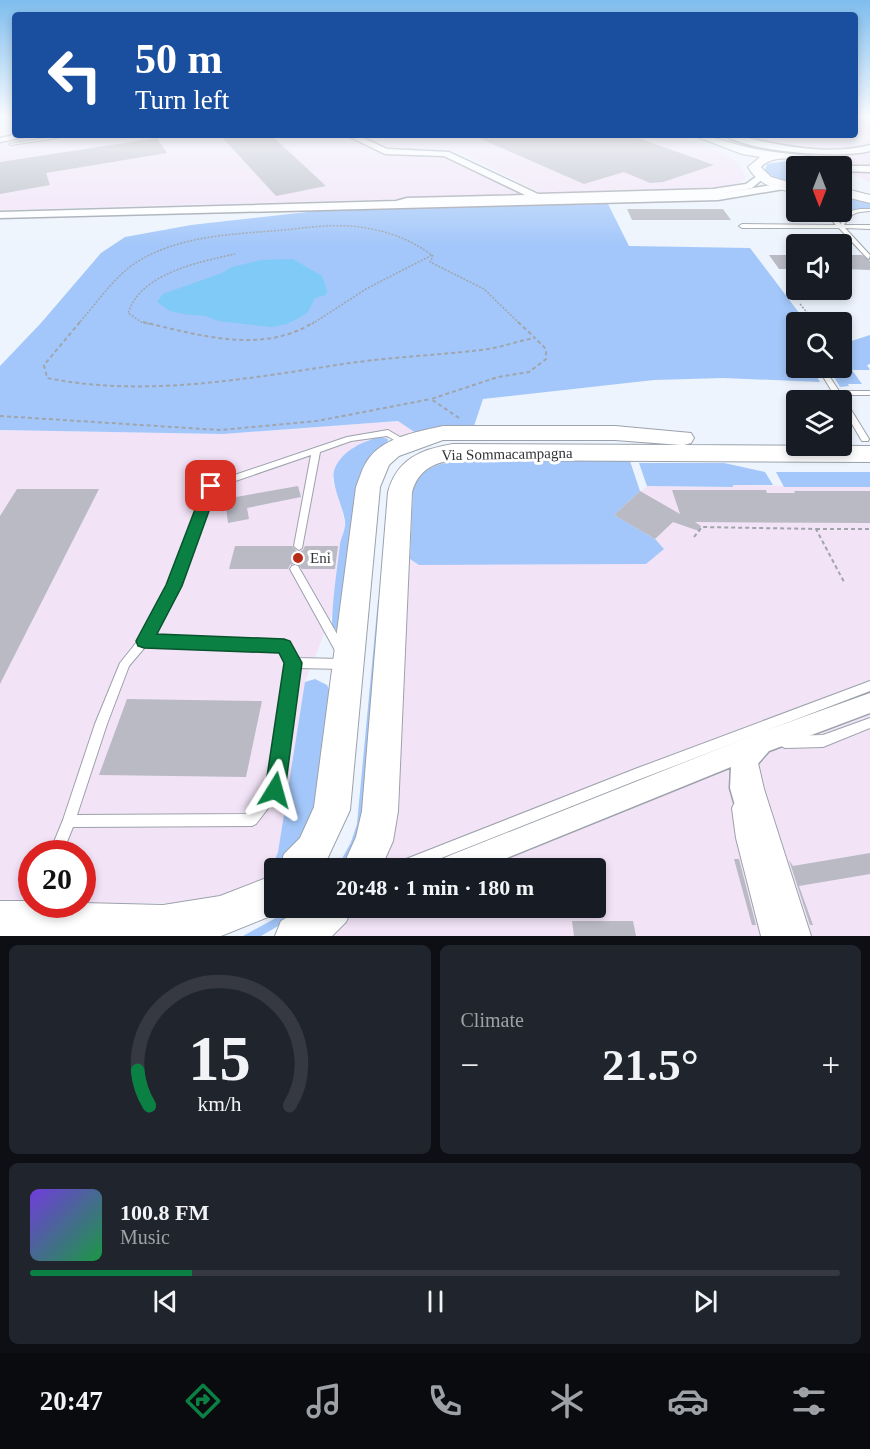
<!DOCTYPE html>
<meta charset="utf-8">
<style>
:root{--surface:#171b24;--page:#20242c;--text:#f1f3f6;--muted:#9ea1a6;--line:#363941;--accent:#0b8043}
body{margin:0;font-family:"Times New Roman",serif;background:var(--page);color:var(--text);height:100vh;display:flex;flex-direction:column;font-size:22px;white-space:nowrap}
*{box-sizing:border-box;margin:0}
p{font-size:20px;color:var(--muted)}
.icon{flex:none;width:33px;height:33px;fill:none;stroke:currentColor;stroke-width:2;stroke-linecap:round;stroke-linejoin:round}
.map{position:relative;height:936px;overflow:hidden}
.panel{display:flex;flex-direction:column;gap:9px;padding:9px;background:#0d0f14;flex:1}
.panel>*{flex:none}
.guide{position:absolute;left:12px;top:12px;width:846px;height:126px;border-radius:6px;box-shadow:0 3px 9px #0003;background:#1a4fa0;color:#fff;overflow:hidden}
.needle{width:39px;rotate:180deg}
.fabs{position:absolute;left:786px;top:156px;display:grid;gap:12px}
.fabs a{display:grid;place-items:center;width:66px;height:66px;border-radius:6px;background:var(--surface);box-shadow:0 3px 9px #0003;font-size:30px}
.speed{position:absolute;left:18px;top:840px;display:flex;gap:12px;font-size:30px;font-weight:700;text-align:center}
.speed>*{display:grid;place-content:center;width:78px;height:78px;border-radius:50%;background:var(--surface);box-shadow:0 3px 9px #0003;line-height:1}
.speed .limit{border:9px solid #d22;background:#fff;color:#111}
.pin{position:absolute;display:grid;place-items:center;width:51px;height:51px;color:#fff;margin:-26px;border-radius:12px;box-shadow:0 3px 9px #0006}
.me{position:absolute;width:66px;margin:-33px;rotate:8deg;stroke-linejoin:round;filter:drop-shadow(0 0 4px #0008)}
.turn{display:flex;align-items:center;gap:21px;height:126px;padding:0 24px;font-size:27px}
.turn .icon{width:78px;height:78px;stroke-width:2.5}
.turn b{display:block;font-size:42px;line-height:51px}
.big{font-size:45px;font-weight:700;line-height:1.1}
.panel .card{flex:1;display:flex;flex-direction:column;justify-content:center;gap:9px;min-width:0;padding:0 21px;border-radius:9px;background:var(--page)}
.panel .dial{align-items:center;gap:0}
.dial svg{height:156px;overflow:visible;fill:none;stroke:var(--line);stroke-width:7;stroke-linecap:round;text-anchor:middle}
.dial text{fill:var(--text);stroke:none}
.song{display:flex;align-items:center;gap:18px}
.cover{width:72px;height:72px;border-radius:9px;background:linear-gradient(135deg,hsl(260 70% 55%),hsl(140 70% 35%))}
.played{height:6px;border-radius:3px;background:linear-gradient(90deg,var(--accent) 20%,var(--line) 20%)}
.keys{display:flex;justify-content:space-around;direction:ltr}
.heat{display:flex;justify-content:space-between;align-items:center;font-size:33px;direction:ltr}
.panel .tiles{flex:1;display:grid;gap:9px;grid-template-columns:1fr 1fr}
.card:last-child{grid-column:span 2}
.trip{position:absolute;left:264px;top:858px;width:342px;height:60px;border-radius:6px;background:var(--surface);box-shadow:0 3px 9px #0003;font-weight:700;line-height:60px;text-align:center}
.menu{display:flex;height:96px;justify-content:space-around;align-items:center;background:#090b0e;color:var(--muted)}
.menu .icon{width:42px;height:42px}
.menu .current{color:var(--accent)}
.menu b{font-size:27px;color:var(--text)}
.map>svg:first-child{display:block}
</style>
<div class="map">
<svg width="870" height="936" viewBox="0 0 870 936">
<rect width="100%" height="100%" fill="#edf4fd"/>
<path fill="#f2e3f7" d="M855,115H870V183L829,161L747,135H855Z
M51,135H342L379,152L429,154L451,157L522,193L517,196L0,210V143Z
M357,135H673L730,156L743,170L746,178L741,182L722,187L542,194L464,154L444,150L382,148Z
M399,421L416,433L400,439L385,438L368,440L340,459L332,480L338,494L345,524L341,540L332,614L305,682L278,852L272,867L262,881L235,897L190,903H83L82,854H32L31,903H0V430L223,434Z
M732,485L870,487V936H325L349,908H596V868H381L396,812L410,559L419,565L614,515L647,486L733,487Z"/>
<path fill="#a3c7fa" d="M793,160L827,166H796V184L777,179L765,171L767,164Z
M842,195L870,201V209L845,214L841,219L834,212H842Z
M608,204L629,246L750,248L806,322H796V368H812L820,382L723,378L654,380L483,399L473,429L416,433L398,421L223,434L0,430V366L41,323L101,253L125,237L191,225L334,209Z
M870,335V364L867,365L870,370H852L862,384H848L849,386L840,387L829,368H842V344Z
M380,437L388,439V441L375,453L339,630L332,628C332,600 337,571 340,544C341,537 346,529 345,521C343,506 329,481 335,468C342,451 363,441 380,437Z
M456,461H630L640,491L614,515L655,539L664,549L646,564L419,565L410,559L413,487C422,468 437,464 456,461Z
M639,463H724L765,472L773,485H733V487L647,486Z
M776,472H870V487H784Z
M378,600H386L371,786L348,866L346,868H337L351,842L357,824Z
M315,679L327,685L331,693L319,806L297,853L282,868H274V876L272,867L278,852L305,682Z
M294,908H309L261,936H243Z"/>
<path fill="#7fcaf6" d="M293,259L322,276L327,291L326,295L315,298L308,312L297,319L287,324L272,327L219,321L205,316L183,314L170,311L157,302L163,294L222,273L232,267L261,260Z"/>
<path fill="#b9bac4" d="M220,135H271L326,186L276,196Z
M472,135H630L714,165L663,182L650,183L624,172L584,184Z
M157,138L167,153L46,173L50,185L0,194V162Z
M627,209H723L731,220H632Z
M769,255H796V269H779Z
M842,255H862L870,261V270L842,269Z
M298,486L301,497L247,508L249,519L228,523L225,499Z
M17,489H99L0,684V516Z
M672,490H766L767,493H795L794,491H870V523L695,522L701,526L699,531L673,522L655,539L614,515L640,491L680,514Z
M235,546H292L298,552L303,550L305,546H338L335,569H302L296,563L290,565L288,569H229Z
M127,699L262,701L246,777L99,775Z
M870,853V874L799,886L813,925H810L789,860L793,866Z
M734,859H739L756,925H752Z
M572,921H633L636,936H574Z"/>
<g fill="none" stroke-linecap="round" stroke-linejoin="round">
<defs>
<path id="lane" d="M861,115L870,116V118L862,116Z
M65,135H75L11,145L9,144Z
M861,209H870V211C855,212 851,213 844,225H870V229L845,228L870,255L869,259L867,258L839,228H742L739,226L742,224L836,225L824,212H828L841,224C843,214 851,210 861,209Z
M818,368H824L839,391H870V395H842L869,439L868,441H862L842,407V400H837Z
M388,430L410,443L406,446L403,445L387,436L351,441L320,452L302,548L299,550L296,548L294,546L311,455L215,488L179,586L152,637L284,641L288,643L296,658L342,659L346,661L347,664L346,667L342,669L298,668L281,790L279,794L256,824L252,826L73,827L62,854H49L63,820L95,724L120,663L140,638L169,585L208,484L347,437ZM146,646L281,650L288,663L269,787L249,814L77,815L107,724L129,666Z
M295,565L298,566L345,648L346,651L345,654L341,656L337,654L290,569L292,566Z
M870,681V691L635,781L416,868H394L396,863L401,861L635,769Z
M870,718V728L823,747L785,748L781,746L779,742L781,738L785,736L823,735Z
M754,761L758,763L764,789L811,936H797L752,789L748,767L750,763Z
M738,802L742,804L744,808L748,838L775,936H761L736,838L732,808L734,804Z"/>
<path id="street" d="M15,135H34L0,142V138Z
M346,135H357L387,149L449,152L538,194L713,189L746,184L761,173L766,176L752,188L717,194L784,183L789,186L784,189L718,200L0,218V212L396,201L407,198L525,195L444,156L385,154Z
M724,135C739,135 752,139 766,142C800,149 836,154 870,145V151C840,159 750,152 724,135Z
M839,166H870V172L842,171V166Z
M870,693V713L769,751L756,766L754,788L800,936H772L730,788L731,767L482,868H438L442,859L451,855L761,732Z"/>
<path id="secondary" d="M692,135C713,135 728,143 747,147C778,155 810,153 841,163L842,166C821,169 780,147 761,167L771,177L796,184V192C777,190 758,185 748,167L760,157L742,154Z
M842,188L870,195V203L842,196Z
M443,426H615L691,433L694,438L691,443L684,445L870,446V462L453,460C432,463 418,471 412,492L398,811L393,841L381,868H342L356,837L362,811L388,492C397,459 421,449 453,444L681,445L615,440H443L399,456L389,465L380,487L350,810L323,868H279L284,854L300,838L314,807L356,487C360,477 363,465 370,457C385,437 420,431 443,426Z
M274,875V908L288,909L221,936H0V901H32V904H82V903L163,905L220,896Z
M303,908H352L346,922L332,936H275L281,921Z"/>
</defs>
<use href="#lane" stroke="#9ca2ab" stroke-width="2"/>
<use href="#street" stroke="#9ca2ab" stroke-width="3"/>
<use href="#secondary" stroke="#9ca2ab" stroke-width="2"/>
<path stroke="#a0a5ac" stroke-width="1.5" stroke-dasharray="2 1.5" stroke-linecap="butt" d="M676,135L685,138
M800,304L815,322
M78,324C98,302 116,273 142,259C184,235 237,234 284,230C312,227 339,223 366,228C391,232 413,241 433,256L430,262L484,289L520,324
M149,324L141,322L128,313C141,273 199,262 235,254
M312,324L366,289L432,255"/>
<path stroke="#a0a5ac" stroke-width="2" stroke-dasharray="4 3" stroke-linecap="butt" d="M80,322L44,365L47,378C147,398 250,378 350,363C394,357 438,355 481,350C500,348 517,341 535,338
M143,322C198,335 263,355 314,322
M518,322L535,338
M0,416L220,430L317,421L431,399
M459,418L431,399L498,377L529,372L546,359V349L535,338
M816,529H870
M694,537L702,527L816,529L844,582"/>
<use href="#lane" fill="#fff" fill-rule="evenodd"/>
<use href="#street" fill="#fff" fill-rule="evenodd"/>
<use href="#secondary" fill="#fff" fill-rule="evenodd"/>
</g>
<linearGradient id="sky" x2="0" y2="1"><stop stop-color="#7ebdee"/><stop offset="0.47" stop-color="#f7fafe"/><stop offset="1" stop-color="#f7fafe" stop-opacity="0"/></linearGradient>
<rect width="870" height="246" fill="url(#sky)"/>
<path fill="#0b8043" stroke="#07532c" stroke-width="1.5" d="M211,481L218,486L182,586L157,634L284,639L290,641L302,663L285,790L282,797L275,800L268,797L265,790L284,663L279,653L144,648L138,646L136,641L166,585L204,486Z"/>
<circle fill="#b82b19" stroke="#fff" stroke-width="2" cx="298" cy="558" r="6"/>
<g text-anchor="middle" stroke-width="6" stroke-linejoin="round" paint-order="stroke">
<g font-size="15" fill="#313337" stroke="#fff">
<text transform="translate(507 454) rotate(-1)" y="5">Via Sommacampagna</text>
</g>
<g font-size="15" fill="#313337" stroke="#fff" text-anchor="start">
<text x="310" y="563">Eni</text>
</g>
</g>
</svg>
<div class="fabs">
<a><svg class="needle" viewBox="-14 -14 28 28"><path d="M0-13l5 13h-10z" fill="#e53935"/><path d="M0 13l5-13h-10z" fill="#9ea1a6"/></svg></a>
<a><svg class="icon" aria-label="sound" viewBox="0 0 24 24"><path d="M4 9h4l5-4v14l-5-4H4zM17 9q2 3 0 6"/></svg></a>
<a><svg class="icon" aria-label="search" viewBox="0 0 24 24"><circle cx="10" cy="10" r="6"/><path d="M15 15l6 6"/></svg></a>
<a><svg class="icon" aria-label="layers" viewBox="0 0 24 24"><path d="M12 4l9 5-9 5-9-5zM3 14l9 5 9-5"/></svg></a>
</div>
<div class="speed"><div class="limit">20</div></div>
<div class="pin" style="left:211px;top:486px;background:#d93025"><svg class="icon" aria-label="arrive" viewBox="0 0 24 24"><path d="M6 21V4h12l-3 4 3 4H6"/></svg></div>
<svg class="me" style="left:275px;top:790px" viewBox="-20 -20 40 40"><path d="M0-17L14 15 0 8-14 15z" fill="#0b8043" stroke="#fff" stroke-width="4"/></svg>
<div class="trip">20:48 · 1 min · 180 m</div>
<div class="guide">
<div class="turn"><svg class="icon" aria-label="left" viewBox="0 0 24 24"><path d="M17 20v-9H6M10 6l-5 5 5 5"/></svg><div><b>50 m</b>Turn left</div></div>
</div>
</div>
<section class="panel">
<div class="tiles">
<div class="card dial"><svg viewBox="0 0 100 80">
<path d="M14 69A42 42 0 1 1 86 69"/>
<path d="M14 69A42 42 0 0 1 8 51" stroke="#0b8043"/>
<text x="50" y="56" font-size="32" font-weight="700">15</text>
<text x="50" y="72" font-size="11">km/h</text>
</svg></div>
<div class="card"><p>Climate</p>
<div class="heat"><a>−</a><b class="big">21.5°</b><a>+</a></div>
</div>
<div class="card">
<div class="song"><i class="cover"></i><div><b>100.8 FM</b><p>Music</p></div></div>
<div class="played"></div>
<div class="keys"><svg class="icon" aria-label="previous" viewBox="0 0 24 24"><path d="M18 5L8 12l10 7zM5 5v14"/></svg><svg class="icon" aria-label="pause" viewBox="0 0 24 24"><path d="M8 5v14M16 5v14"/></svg><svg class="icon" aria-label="next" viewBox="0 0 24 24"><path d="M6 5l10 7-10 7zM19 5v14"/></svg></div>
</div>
</div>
</section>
<nav class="menu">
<b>20:47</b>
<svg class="icon current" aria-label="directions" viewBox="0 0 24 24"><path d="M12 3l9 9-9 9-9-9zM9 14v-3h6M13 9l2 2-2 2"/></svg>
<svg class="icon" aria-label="music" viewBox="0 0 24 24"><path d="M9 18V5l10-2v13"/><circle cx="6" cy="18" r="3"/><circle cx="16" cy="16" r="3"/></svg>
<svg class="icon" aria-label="phone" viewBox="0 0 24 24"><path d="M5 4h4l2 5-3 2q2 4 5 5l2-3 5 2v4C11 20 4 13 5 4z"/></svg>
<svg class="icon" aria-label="climate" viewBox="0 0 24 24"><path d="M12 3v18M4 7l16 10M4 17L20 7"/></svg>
<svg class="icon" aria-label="car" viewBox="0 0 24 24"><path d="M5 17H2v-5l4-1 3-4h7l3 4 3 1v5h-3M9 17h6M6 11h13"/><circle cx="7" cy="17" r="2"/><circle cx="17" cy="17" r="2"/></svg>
<svg class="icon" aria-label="filters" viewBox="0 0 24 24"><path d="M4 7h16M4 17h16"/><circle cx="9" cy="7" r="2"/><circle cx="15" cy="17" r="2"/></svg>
</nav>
